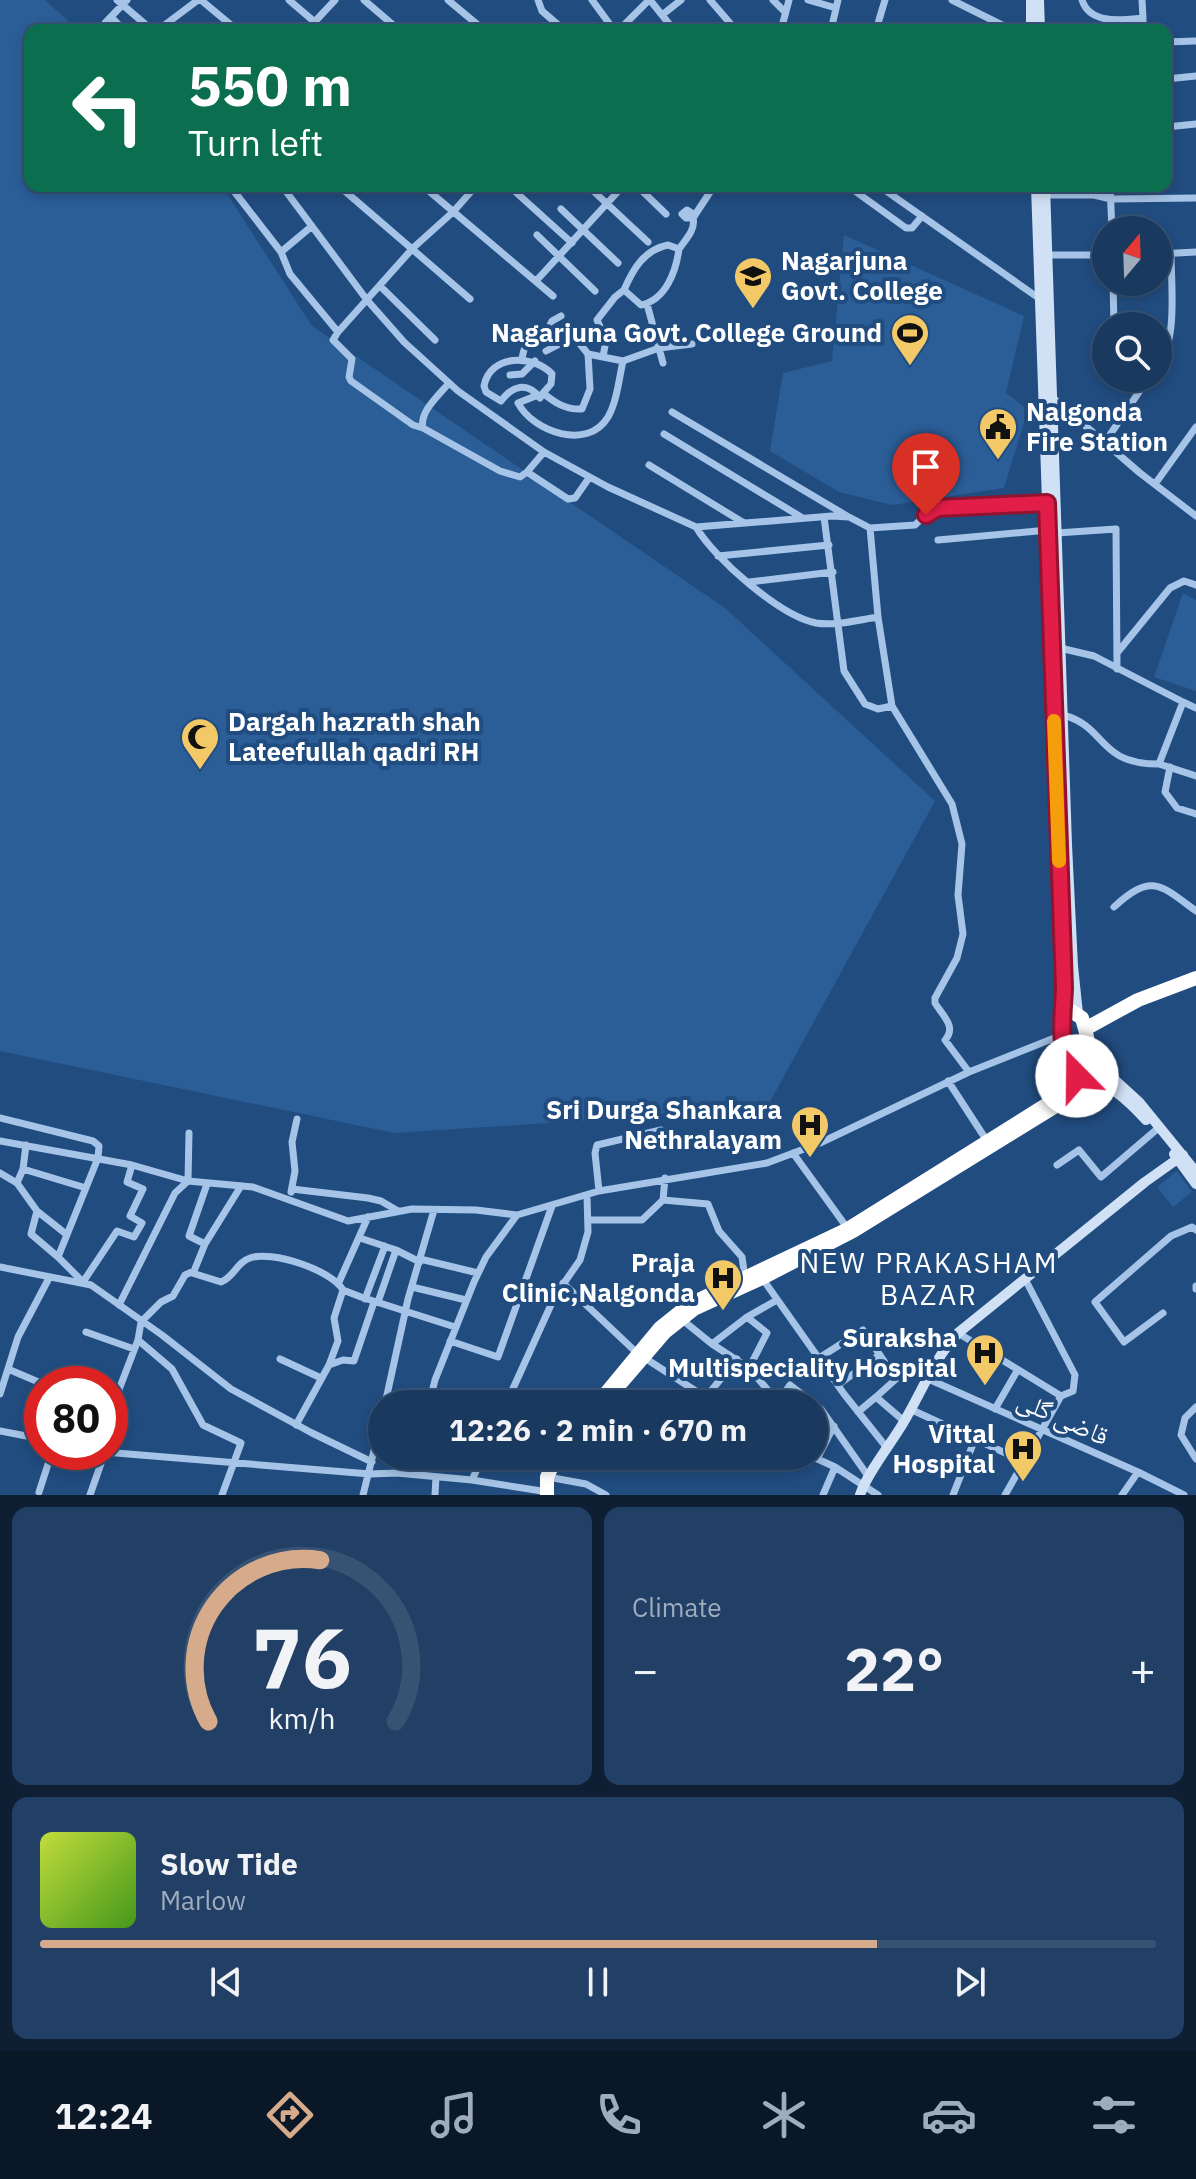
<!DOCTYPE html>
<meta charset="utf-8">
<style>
:root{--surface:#19395f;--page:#224065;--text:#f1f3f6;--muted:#9facbd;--line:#375374;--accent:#d6ab8b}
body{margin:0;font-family:"IBM Plex Sans","Noto Naskh Arabic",sans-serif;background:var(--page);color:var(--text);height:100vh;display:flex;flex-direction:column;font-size:30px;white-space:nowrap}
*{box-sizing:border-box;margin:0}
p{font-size:26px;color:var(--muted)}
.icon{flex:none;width:44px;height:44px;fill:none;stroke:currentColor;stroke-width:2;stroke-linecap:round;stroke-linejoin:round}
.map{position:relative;height:1495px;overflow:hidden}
.panel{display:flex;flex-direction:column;gap:12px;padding:12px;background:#0e1f34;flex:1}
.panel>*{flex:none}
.hud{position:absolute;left:24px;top:24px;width:1148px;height:168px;border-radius:16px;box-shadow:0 4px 12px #0003,0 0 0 2px var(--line);background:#0b6e4f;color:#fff;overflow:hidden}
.needle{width:52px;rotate:19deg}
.controls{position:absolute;left:1092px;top:216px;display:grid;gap:16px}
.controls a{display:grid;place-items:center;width:80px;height:80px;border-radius:50%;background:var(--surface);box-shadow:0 4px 12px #0003,0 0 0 2px var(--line);font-size:40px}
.speed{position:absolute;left:24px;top:1366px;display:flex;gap:16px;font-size:40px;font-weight:700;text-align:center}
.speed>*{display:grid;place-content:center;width:104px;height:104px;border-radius:50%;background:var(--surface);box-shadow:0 4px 12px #0003,0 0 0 2px var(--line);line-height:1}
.speed .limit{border:12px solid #d22;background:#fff;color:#111}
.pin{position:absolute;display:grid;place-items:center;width:68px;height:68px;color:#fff;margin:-82px -34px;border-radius:50% 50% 50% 0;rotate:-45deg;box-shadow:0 0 8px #0007}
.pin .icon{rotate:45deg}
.me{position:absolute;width:88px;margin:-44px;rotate:338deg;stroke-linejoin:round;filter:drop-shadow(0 0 6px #0008)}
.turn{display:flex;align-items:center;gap:28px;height:168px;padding:0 32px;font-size:36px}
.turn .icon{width:104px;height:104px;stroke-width:2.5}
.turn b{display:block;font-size:56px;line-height:68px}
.big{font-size:60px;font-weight:700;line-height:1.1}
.panel .widget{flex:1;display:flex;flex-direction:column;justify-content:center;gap:12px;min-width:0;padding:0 28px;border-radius:16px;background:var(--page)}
.panel .dial{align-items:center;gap:0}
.dial svg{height:208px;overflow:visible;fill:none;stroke:var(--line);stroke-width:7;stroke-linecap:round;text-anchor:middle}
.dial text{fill:var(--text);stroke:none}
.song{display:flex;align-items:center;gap:24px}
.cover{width:96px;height:96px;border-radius:12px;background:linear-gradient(135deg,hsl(70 70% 55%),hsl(100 70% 35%))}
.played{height:8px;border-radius:4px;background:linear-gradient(90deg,var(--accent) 75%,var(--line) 75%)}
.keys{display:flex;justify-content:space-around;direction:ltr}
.heat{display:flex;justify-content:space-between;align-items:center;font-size:44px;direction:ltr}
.panel .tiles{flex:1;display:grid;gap:12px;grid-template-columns:1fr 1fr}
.widget:last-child{grid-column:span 2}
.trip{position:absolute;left:368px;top:1390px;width:460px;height:80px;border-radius:40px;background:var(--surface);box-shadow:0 4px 12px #0003,0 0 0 2px var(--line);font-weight:700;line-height:80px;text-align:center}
.tabs{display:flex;height:128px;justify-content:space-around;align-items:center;background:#0a1726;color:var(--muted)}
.tabs .icon{width:56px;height:56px}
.tabs .selected{color:var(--accent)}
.tabs b{font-size:36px;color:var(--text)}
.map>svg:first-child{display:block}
</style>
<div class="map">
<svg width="1196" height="1495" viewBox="0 0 1196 1495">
<rect width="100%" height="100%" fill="#214c7f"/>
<path fill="#2b5d97" d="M0,0H45L78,30H30V186H222L312,326L725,608L935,801L766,1109L394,1133L0,1051Z
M844,235L1024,316L1006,393L1028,410L1004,488L892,505L839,492L770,451L783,373L832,361Z
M1183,593L1196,600V691L1154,677Z
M1177,1171L1192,1192L1173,1207L1157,1187Z"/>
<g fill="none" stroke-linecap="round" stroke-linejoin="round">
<path stroke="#a6c4e7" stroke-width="7" d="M117,0L152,30
M201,0L237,30
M289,0L324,30
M364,0L399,30
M448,0L484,30
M538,0L542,11L564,30
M592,0L614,30
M650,0L674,30
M710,0L736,30
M773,0L785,12
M808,0L836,8
M952,0L1012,30
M1082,0C1090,25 1122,20 1143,18V30
M1142,0L1143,18
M662,15L681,0
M111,17L124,30
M103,30L105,23L127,0
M158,30L198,0
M307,30L335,0
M619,30L649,0
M781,30L789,0
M831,30L838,0
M876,30L885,0
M1166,42L1196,41
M1166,79L1196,76
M1166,127L1196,124
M230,186L281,252L312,226
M282,186L367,300L404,342L458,391L544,452L608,487L696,527L832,516L849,517L870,528L878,617L892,706L952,804L962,844L958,895L963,934L957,958L935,998V1003C943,1016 957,1027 945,1040L969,1072
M339,186L470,299
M423,186L553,296
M509,186L572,243
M588,186L648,242
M637,186L666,214
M688,186L690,187
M848,186L906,228H912L922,216
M879,186L1040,299
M1110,186L1112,230
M1046,195H1094L1111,199L1196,198
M561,209L618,263
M687,210L693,214V218H686L682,214Z
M537,235L595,291
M668,245L679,249C676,271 666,300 641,305L624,290C633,269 644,250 668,245Z
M679,249C685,240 696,230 693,218L714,186
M281,252L290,274L338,332
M1158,254L1196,252
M1043,255H1106
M536,281L623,186
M1113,282L1114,326
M380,286L435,340
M647,304L663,363
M548,329L552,321L561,316
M540,330L559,342
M546,351L575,336
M603,357L606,340L597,320L615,297L624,290
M522,360C523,351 524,348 530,342C545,326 551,327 572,334L588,354
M1158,365C1178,341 1171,284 1171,253
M510,375L522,374L535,361
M449,383C439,395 419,412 423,428L500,471L520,477L527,472
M543,393L540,398C527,381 512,386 501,401L486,392L484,386C490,354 533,354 552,374L551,384L543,393C555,403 566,410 582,409L590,389L588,354L623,361
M538,395L518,403C533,432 588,451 608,417C617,401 619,379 623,361L659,348L692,344
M1053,398L1140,473L1196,516
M672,412L847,516
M423,428L413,425L351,381L349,377L352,359L333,340L338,332L413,248L453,212L476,186
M664,434L801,517
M1105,442L1139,392L1140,386L1131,378
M544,452L527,472L568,499L575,498L589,478
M649,465L744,523
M1155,484L1196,427
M824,517L844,671L865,704L878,709L892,706
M696,527C714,558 780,616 816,623C836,626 858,620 878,617
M870,528L915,525L930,511L937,508L1047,503
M1057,533L1116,529L1117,669
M938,540L1048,530
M718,556L829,545
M749,582L833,572
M1060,648L1094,656L1183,702
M1117,653L1170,588L1184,581L1196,585
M1196,708L1183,702L1159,764L1196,776
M1063,715C1108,727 1096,764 1159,764
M1170,767L1165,792L1177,808L1196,814
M1114,907C1151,873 1160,884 1196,911
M948,1081L987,1141
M0,1118L93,1141L99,1146L98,1158L58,1257L83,1282L117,1231L134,1237L142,1223L130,1216L143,1189L127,1182L132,1165
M0,1141L132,1165L188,1181L253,1187L348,1221L412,1209L476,1210L517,1215
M793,1153L848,1229
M1057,1165L1079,1150L1101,1177L1156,1130
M23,1169L86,1188
M0,1173L17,1183L37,1211
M665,1178L663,1200L708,1204L719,1231L742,1257L745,1278
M17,1183L23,1169L26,1145
M292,1189L368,1198L381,1201L398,1211
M599,1191L595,1153L597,1145L661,1130
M291,1192L295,1171L292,1142L297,1119
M589,1220H642L663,1200
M360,1238L396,1250L420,1262
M205,1244L189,1236L207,1184
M58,1257L31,1234L37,1211L66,1234
M420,1259L478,1273
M0,1267L91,1285L162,1335L231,1389L312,1433L372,1462
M192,1273L221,1282C234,1277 237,1262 250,1258C271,1250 332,1270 343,1290L334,1318L338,1341L329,1365L296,1425
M762,1278L844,1394L887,1448
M1025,1279L1075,1375L1073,1391L1061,1396
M339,1282L368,1217
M563,1283L637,1353L716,1404
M1196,1286V1289
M412,1287L466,1300
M343,1290L361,1297L455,1327
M365,1299L385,1246
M378,1302L396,1250
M119,1305L175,1193L188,1181L189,1133
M1163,1313L1124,1342L1095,1302L1171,1236L1192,1227L1196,1230
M747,1317L777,1300
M680,1318L712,1344
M86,1332L134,1349
M958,1333L1061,1396L1005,1495
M138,1340L172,1369L203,1425L241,1443L222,1495
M450,1341L498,1357L552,1206
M819,1358L863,1330L896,1379L876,1397L904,1421
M280,1359L321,1378
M329,1365L343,1360L354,1361L374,1302
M749,1368L767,1333L747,1317L712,1344L749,1368L778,1402
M8,1369L43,1384
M926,1378L1138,1472L1184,1495
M838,1385L879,1355
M0,1394L18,1337L49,1278
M706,1397L737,1359
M385,1404L408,1299L434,1210
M429,1404L435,1380L474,1282L486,1257L517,1215L599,1191L767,1163L820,1143L969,1072L1062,1035
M506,1404L555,1296L580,1260L588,1232L587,1195
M777,1404L790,1385L821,1409L868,1476
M1196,1407L1185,1418L1181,1435L1196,1459
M910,1409L1025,1462
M995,1409L1017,1371
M858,1412L876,1397
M110,1413L138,1340L141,1322L161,1302L173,1296L185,1275L194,1271L205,1244L241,1186
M0,1431L42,1439
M37,1438L42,1419
M104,1452L370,1474L397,1473L472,1480L548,1492
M811,1456L835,1467L878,1495
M817,1459L834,1426
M412,1474L416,1456
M548,1477L586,1484L606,1495
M472,1480L483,1456
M39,1492L52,1452
M90,1495L105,1452
M363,1495L382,1418
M435,1495L436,1477
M823,1495L835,1467
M953,1495L975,1439
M1122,1495L1138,1472"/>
<path stroke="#d0e1f6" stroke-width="10" d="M1031,0V30
M1039,0L1040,30
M1036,186L1064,988L1063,1018
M1045,186L1067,845L1073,966L1078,1014
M1091,1050L1105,1071L1139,1102L1196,1172
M1087,1078C1113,1086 1128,1101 1146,1120
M1174,1154L1196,1184
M860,1495C866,1475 890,1445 902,1425C921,1394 933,1360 958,1333L1145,1182L1183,1155"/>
<path stroke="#fff" stroke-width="14" d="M1085,1029L1138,1000L1196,978
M597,1404L660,1328L690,1304L848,1229L1057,1098C1087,1072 1056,1050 1063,1018L1071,1011L1082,1018C1091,1050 1097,1071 1072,1096L853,1231L762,1278L694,1309L665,1332L603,1404
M547,1495V1477L557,1456"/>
</g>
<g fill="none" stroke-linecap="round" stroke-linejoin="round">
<defs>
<path id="route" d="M926,515L937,508L1047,503L1064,988C1063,1016 1056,1054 1077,1076"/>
</defs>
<use href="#route" stroke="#92132f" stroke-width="20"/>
<use href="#route" stroke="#e11d48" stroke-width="14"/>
<path stroke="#f59e0b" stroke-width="14" d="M1054,721L1059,861"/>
</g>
<defs>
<symbol id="university-pin" viewBox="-11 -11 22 30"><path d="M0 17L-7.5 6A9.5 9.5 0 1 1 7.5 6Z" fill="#f3c967" stroke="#214c7f"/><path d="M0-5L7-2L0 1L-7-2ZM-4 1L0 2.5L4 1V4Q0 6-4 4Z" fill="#111"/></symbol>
<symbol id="stadium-pin" viewBox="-11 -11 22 30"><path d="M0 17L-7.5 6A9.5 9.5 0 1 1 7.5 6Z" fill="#f3c967" stroke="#214c7f"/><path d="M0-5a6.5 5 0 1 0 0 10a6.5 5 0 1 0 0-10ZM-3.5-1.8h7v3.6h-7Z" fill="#111"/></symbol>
<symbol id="civic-pin" viewBox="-11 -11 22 30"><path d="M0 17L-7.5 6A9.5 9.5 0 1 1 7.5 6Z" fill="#f3c967" stroke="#214c7f"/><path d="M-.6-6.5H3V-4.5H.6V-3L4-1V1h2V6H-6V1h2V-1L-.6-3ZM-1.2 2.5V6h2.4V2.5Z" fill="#111"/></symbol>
<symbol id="mosque-pin" viewBox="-11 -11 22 30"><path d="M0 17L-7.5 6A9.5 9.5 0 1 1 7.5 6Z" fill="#f3c967" stroke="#214c7f"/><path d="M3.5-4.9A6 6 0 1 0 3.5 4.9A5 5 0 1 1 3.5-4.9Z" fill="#111"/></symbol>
<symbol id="hospital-pin" viewBox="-11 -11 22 30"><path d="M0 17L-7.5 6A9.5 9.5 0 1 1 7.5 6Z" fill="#f3c967" stroke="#214c7f"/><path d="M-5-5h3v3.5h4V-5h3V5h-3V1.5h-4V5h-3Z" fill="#111"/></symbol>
</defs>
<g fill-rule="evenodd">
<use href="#university-pin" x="731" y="254" width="44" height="60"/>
<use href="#stadium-pin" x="888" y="311" width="44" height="60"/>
<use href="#civic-pin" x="976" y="405" width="44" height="60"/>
<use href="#mosque-pin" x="178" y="715" width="44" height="60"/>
<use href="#hospital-pin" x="788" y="1103" width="44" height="60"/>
<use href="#hospital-pin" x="701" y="1256" width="44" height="60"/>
<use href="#hospital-pin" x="963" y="1331" width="44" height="60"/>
<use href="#hospital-pin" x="1001" y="1427" width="44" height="60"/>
</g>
<g text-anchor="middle" stroke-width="8" stroke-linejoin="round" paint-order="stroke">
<g font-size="26" font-weight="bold" fill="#fff" stroke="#214c7f" text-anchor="end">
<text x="781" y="270" text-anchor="start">Nagarjuna<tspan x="781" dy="30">Govt. College</tspan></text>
<text x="882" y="342">Nagarjuna Govt. College Ground</text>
<text x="1026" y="421" text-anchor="start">Nalgonda<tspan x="1026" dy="30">Fire Station</tspan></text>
<text x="228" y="731" text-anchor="start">Dargah hazrath shah<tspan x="228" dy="30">Lateefullah qadri RH</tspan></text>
<text x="782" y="1119">Sri Durga Shankara<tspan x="782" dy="30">Nethralayam</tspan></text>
<text x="695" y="1272">Praja<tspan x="695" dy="30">Clinic,Nalgonda</tspan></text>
<text x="957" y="1347">Suraksha<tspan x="957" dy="30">Multispeciality Hospital</tspan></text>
<text x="995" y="1443">Vittal<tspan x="995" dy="30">Hospital</tspan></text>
</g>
<g font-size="26" fill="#fff" stroke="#214c7f">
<text transform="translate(1063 1418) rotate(24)" y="9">قاضی گلی</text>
</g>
<g font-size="28" letter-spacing="2" fill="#fff" stroke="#214c7f">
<text x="929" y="1273">NEW PRAKASHAM<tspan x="929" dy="32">BAZAR</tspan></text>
</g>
</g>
</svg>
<div class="controls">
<a><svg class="needle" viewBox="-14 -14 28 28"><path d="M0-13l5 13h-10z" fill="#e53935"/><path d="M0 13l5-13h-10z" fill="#9facbd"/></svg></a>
<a><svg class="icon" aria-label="search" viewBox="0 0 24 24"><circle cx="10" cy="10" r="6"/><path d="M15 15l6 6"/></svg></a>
</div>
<div class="speed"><div class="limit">80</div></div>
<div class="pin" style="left:926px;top:515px;background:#d93025"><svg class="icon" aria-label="arrive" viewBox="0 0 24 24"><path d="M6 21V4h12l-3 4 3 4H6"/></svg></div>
<svg class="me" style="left:1077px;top:1076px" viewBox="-20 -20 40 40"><circle r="19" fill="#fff"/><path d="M0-13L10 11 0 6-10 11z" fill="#e11d48"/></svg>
<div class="trip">12:26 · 2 min · 670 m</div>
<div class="hud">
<div class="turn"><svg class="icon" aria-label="left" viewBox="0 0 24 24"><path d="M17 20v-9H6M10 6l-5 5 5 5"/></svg><div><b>550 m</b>Turn left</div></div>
</div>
</div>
<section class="panel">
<div class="tiles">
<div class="widget dial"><svg viewBox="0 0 100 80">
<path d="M14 69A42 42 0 1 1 86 69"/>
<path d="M14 69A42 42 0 0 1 57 7" stroke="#d6ab8b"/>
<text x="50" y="56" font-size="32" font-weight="700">76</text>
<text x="50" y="72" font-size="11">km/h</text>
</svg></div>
<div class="widget"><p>Climate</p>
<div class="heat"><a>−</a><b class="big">22°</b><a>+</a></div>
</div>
<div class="widget">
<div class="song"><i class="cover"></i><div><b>Slow Tide</b><p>Marlow</p></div></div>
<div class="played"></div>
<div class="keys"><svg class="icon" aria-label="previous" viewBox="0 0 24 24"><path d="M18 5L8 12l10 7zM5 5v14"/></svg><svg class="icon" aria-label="pause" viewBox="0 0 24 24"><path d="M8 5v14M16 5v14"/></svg><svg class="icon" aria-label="next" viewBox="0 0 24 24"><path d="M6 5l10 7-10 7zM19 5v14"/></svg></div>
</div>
</div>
</section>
<nav class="tabs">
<b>12:24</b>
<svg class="icon selected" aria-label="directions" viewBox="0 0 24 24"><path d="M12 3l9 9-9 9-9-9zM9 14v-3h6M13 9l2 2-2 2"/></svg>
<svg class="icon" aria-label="music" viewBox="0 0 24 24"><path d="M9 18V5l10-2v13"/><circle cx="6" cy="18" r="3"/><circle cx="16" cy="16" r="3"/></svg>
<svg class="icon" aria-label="phone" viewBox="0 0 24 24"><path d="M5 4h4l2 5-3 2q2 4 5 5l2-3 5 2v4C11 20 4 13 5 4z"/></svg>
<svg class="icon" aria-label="climate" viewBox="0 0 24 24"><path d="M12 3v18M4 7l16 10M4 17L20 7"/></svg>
<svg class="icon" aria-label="car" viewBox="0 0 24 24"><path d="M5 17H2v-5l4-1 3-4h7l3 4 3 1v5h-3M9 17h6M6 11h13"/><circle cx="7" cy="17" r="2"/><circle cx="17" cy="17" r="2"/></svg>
<svg class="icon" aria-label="filters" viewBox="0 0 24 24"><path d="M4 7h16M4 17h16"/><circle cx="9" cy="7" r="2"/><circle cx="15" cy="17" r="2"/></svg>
</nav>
